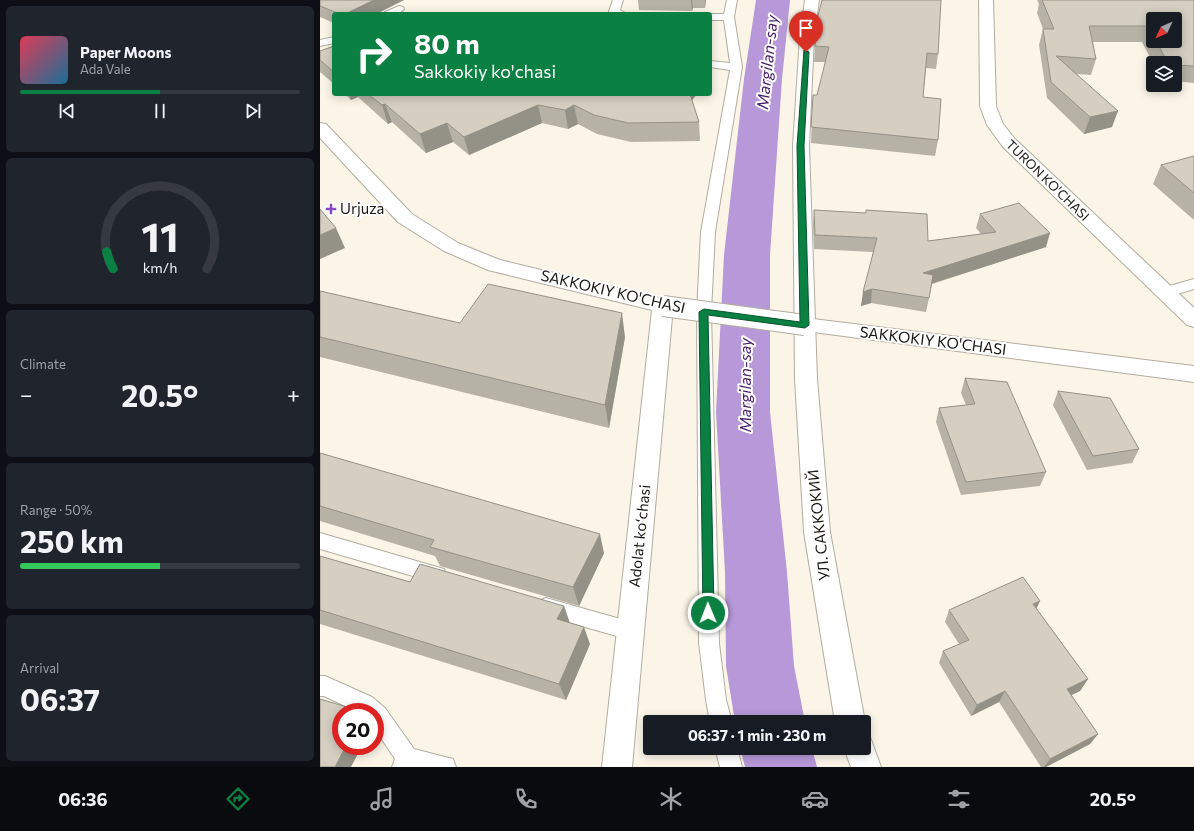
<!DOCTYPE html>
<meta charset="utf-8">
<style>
:root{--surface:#171b24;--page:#20242c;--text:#f1f3f6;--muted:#9ea1a6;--line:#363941;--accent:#0b8043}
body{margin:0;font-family:Commissioner,sans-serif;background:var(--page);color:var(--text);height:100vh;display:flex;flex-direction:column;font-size:15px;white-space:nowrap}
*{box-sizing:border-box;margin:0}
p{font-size:13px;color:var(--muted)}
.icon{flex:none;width:22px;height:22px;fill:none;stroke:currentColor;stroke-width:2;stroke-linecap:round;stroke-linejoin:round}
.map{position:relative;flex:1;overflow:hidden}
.sheet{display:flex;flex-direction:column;gap:6px;padding:6px;background:#0d0f14;width:320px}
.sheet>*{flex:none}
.banner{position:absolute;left:12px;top:12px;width:380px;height:84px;border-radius:4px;box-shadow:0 2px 10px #0003;background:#0b8043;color:#fff;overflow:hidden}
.needle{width:26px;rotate:226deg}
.controls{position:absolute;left:826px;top:12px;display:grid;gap:8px}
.controls a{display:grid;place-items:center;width:36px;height:36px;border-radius:4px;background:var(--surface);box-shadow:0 2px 10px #0003;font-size:20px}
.speed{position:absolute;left:12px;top:703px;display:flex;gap:8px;font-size:20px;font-weight:700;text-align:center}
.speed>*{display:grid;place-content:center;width:52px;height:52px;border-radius:50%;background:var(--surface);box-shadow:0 2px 10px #0003;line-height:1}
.speed .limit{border:6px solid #d22;background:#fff;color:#111}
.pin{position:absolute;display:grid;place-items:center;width:34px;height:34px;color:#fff;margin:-41px -17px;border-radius:50% 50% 50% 0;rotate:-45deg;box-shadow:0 0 4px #0007}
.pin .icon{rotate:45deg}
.me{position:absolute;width:44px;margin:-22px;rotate:359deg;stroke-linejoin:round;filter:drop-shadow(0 0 3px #0008)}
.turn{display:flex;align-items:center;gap:14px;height:84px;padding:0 16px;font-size:18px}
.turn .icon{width:52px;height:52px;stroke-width:2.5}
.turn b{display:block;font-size:28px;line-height:34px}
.big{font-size:30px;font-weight:700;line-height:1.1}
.sheet .tile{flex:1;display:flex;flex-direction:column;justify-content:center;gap:6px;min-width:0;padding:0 14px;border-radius:6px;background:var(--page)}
.sheet .dial{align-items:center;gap:0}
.dial svg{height:104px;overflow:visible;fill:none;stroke:var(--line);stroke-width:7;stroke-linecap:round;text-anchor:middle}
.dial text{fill:var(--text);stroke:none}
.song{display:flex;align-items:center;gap:12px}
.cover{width:48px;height:48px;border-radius:6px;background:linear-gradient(135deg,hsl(350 70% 55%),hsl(200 70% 35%))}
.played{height:4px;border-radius:2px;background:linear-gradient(90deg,var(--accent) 50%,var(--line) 50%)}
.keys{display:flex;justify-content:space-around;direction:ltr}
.heat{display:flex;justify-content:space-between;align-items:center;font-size:22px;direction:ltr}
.charge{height:6px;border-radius:3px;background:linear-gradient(90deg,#34c759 50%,var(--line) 0)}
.trip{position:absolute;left:323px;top:715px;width:228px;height:40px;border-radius:4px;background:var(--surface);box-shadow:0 2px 10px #0003;font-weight:700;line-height:40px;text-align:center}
.tab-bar{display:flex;height:64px;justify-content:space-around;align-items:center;background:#090b0e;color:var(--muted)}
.tab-bar .icon{width:28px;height:28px}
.tab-bar .selected{color:var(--accent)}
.tab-bar b{font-size:18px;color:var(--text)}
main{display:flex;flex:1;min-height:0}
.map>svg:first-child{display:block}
</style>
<main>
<section class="sheet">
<div class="tile">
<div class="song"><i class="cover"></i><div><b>Paper Moons</b><p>Ada Vale</p></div></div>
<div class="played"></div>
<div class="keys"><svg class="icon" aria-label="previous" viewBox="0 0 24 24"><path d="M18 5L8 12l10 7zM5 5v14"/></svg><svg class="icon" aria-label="pause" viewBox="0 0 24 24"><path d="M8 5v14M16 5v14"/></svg><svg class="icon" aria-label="next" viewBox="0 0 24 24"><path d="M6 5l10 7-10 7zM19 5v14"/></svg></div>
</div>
<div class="tile dial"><svg viewBox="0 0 100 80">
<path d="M14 69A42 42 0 1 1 86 69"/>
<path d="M14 69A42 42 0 0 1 9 56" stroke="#0b8043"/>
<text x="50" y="56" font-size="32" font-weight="700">11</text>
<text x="50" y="72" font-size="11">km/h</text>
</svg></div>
<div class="tile"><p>Climate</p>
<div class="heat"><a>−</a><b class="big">20.5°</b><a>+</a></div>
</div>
<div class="tile"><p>Range · 50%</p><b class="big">250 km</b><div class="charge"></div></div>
<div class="tile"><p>Arrival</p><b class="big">06:37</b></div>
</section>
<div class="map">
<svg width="874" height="767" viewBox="0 0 874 767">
<rect width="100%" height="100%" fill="#faf5e7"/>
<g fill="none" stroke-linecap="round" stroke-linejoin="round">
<path fill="#b798d8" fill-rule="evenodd" d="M436,0H470L462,79L450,255V412L467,572L474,666L485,722H415L406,666L405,572L396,412L404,255L424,79Z
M420,748H492L497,767H425Z"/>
<defs>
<path id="lane" d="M293,0H303L300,10L307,14L290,13L289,11Z
M407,0H417L414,17L422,67L395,232L391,312L399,643L406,700L412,722H390L386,700L379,643L377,312L381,232L410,70L390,67V61L410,63L404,20H390V14H404Z
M79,6L83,7L84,9C79,15 71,14 64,14L65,12Z
M14,37V43L0,46V40Z
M874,279V289L844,298L839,297L837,293L839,289Z
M0,533L117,567L124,569L126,575L124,581L117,583L0,549Z
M226,598L311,622L318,624L321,631L318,638L311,640L226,616L219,613L216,607L219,601Z
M0,676H5L52,697L65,708L94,749L133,759L136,767H72L75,759L55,729V712H38L4,696H0Z
M395,748H417L422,767H400Z"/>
<path id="street" d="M485,0H499L494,36L489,146L497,379L510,532L545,722L544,723V722H515L484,532L475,379L473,146L480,36Z
M544,735L550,737L561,767H531L524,748H544Z"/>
<path id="secondary" d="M659,0H673L676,106L683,124L695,139L874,308V327L867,325L683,147L667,125L660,106Z
M0,123L6,124L92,214L138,243L180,260L343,299L350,301L353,306L312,767H282L332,310L168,270L124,251L78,222L0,138Z
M485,318L874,366V382L478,330L475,325L478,320Z"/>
</defs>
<use href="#lane" stroke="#b3ada0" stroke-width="2"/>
<use href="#street" stroke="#b3ada0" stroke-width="2"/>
<use href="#secondary" stroke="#b3ada0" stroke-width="2"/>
<use href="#lane" fill="#fff" fill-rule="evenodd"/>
<use href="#street" fill="#fff" fill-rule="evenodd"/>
<use href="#secondary" fill="#fff" fill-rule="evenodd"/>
<defs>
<path id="secondary-bridge" d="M343,306L485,325"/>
</defs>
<use href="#secondary-bridge" stroke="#b3ada0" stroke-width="22" stroke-linecap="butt"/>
<use href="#secondary-bridge" stroke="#fff" stroke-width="20"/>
</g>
<path fill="#b6b2a6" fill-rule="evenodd" d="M0,0H84L56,14H14V23L0,17Z
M318,0H386L385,8H373L372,11L319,10Z
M717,0H874V83L855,81V63H833L822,42H773L776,59L771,75L757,74L792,127L764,134L727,98L719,45L723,29L717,13L719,4ZM833,19L855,41H833Z
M496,24L618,54L616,69L606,68L603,97L618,140L615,156L491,143L493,95H497L506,62H494Z
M14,46V84L0,72V51Z
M25,94H377L372,100L379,122L380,141L311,142L277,134L258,124L248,129L222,123L149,155L133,142L106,153L72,122L68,124L38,97L31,100Z
M874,156V220L833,184L841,165Z
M494,210L608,241L661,234L656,228L660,214L726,247L612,284L606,312L551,303L541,306L553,252L494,249L493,224Z
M0,291L140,323L305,337L289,428L0,357Z
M645,378L726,472L720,486L641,495L616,422L619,408L646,405L641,393Z
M738,391L819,449L812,463L767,470L733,405Z
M0,453L284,553L259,606L120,566L115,556L0,521Z
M0,556L90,582L244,606L250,623L270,644L246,700L0,624Z
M716,608L768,679L760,691L751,695L778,734L770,744L726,767H721L679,702L651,716L619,663L623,651L639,644L625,622L629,610Z"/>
<path fill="#949187" d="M54,0H84L56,14H25Z
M371,0H372L373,8L372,11Z
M385,0H386L385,8Z
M29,94H37L38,97L31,100Z
M368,94H377L369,104Z
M65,104L72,122L68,124L62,105Z
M218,105L222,123L149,155L144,137Z
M254,105L258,124L248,129L245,110Z
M798,111L792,127L764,134L770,117Z
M127,123L133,142L106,153L100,134Z
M16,228L25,248L0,259V235Z
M730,233L726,247L601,287L603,273Z
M552,289L551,303L541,306L543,292Z
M302,313L305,337L289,428L285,405Z
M280,534L284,553L259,606L253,587Z
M720,601L714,614L713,604Z
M244,606L250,624L237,619Z
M264,627L270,644L246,700L239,684Z
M768,679L760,691L739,701L747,689Z
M685,691L679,702L651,716L657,705Z
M778,734L770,744L726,767H724L730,759Z
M26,746H42L31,767H15Z"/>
<path fill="#d4cfc1" stroke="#949187" d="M0,0H54L25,14H20L0,6Z
M502,0H621L618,54L607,53L603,97L621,99L618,140L491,127L493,95H497L509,47L495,46L496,24Z
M722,0H874V66L855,65V63H848L836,41H855V19H833V36L827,26H769L776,59L736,56L798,111L770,117L731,82L723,29H734Z
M14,46V72L0,60V51Z
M48,94H370L379,122L308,123L274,115L254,105L245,110L218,105L144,137L127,123L100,134L65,104L62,105Z
M874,156V193L841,165Z
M699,203L730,233L603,273L613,275L609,298L552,289L543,292L557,238L495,235L494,210L546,213V210L607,214L608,241L676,232L660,214Z
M0,209L16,228L0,235Z
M168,284L302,313L285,405L0,337V291L140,323Z
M645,378L687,382L726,472L646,482L619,408L655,404Z
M738,391L790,398L819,449L773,456Z
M0,453L280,534L253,587L110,547L114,540L0,506Z
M0,556L90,582L100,564L244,606L237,619L264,627L239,684L0,610Z
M703,577L720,601L713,604L768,679L747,689L778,734L730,759L685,691L657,705L623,651L649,640L629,610Z
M0,699L44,712H21V746H26L15,767H0Z"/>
<path fill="#0b8043" stroke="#07532c" d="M484,50L489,52L484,146L489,325L485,328L388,315L394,613L392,617L388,618L384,617L383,613L379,312L384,309L480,322L477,146Z"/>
<path fill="#8a4abf" stroke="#fff" stroke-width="1.5" d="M9 203h4v4h4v4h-4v4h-4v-4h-4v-4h4z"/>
<g text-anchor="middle" stroke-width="4" stroke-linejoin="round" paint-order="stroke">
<g font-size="13" fill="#1a1813" stroke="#fff">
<text transform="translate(728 180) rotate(44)" y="5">TURON KO'CHASI</text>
</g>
<g font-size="15" fill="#1a1813" stroke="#fff" text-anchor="start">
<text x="20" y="214">Urjuza</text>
</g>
<g font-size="15" fill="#1a1813" stroke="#fff">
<text transform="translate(293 292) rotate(13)" y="5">SAKKOKIY KO'CHASI</text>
<text transform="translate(613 341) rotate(7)" y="5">SAKKOKIY KO'CHASI</text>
<text transform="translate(499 525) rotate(-96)" y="5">УЛ. САККОКИЙ</text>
<text transform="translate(320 536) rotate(-84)" y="5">Adolat koʻchasi</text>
</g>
<g font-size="16" font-style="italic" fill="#49206b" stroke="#fff">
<text transform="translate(447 62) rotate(-84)" y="6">Margilan-say</text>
<text transform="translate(425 385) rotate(-90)" y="6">Margilan-say</text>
</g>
</g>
</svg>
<div class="controls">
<a><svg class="needle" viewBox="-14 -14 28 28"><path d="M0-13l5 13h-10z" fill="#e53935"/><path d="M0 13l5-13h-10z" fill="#9ea1a6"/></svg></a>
<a><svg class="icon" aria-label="layers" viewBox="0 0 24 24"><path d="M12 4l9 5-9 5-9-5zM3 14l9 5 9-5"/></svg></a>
</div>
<div class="speed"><div class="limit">20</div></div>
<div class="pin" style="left:486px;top:52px;background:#d93025"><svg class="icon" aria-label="arrive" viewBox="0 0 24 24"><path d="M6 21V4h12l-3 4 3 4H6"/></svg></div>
<svg class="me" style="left:388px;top:613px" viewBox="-20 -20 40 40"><circle r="17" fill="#0b8043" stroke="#fff" stroke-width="3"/><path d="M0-11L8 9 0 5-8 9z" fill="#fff"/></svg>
<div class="trip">06:37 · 1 min · 230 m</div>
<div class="banner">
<div class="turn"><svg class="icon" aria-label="right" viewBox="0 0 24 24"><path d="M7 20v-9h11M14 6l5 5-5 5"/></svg><div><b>80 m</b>Sakkokiy ko'chasi</div></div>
</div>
</div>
</main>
<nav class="tab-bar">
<b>06:36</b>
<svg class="icon selected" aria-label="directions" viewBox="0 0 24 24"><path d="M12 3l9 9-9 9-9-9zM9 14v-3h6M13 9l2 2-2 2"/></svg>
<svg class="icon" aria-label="music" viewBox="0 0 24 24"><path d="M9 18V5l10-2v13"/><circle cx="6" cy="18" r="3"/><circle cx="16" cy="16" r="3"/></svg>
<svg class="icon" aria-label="phone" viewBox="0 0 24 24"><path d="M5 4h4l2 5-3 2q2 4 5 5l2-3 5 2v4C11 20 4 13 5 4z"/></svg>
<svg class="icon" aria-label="climate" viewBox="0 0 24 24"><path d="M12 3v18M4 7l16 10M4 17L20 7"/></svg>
<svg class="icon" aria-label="car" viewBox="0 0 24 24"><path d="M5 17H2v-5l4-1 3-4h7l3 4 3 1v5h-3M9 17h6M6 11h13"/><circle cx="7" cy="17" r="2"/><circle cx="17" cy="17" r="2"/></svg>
<svg class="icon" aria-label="filters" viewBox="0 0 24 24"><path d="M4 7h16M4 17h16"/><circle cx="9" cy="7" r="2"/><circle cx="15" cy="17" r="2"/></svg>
<b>20.5°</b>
</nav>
